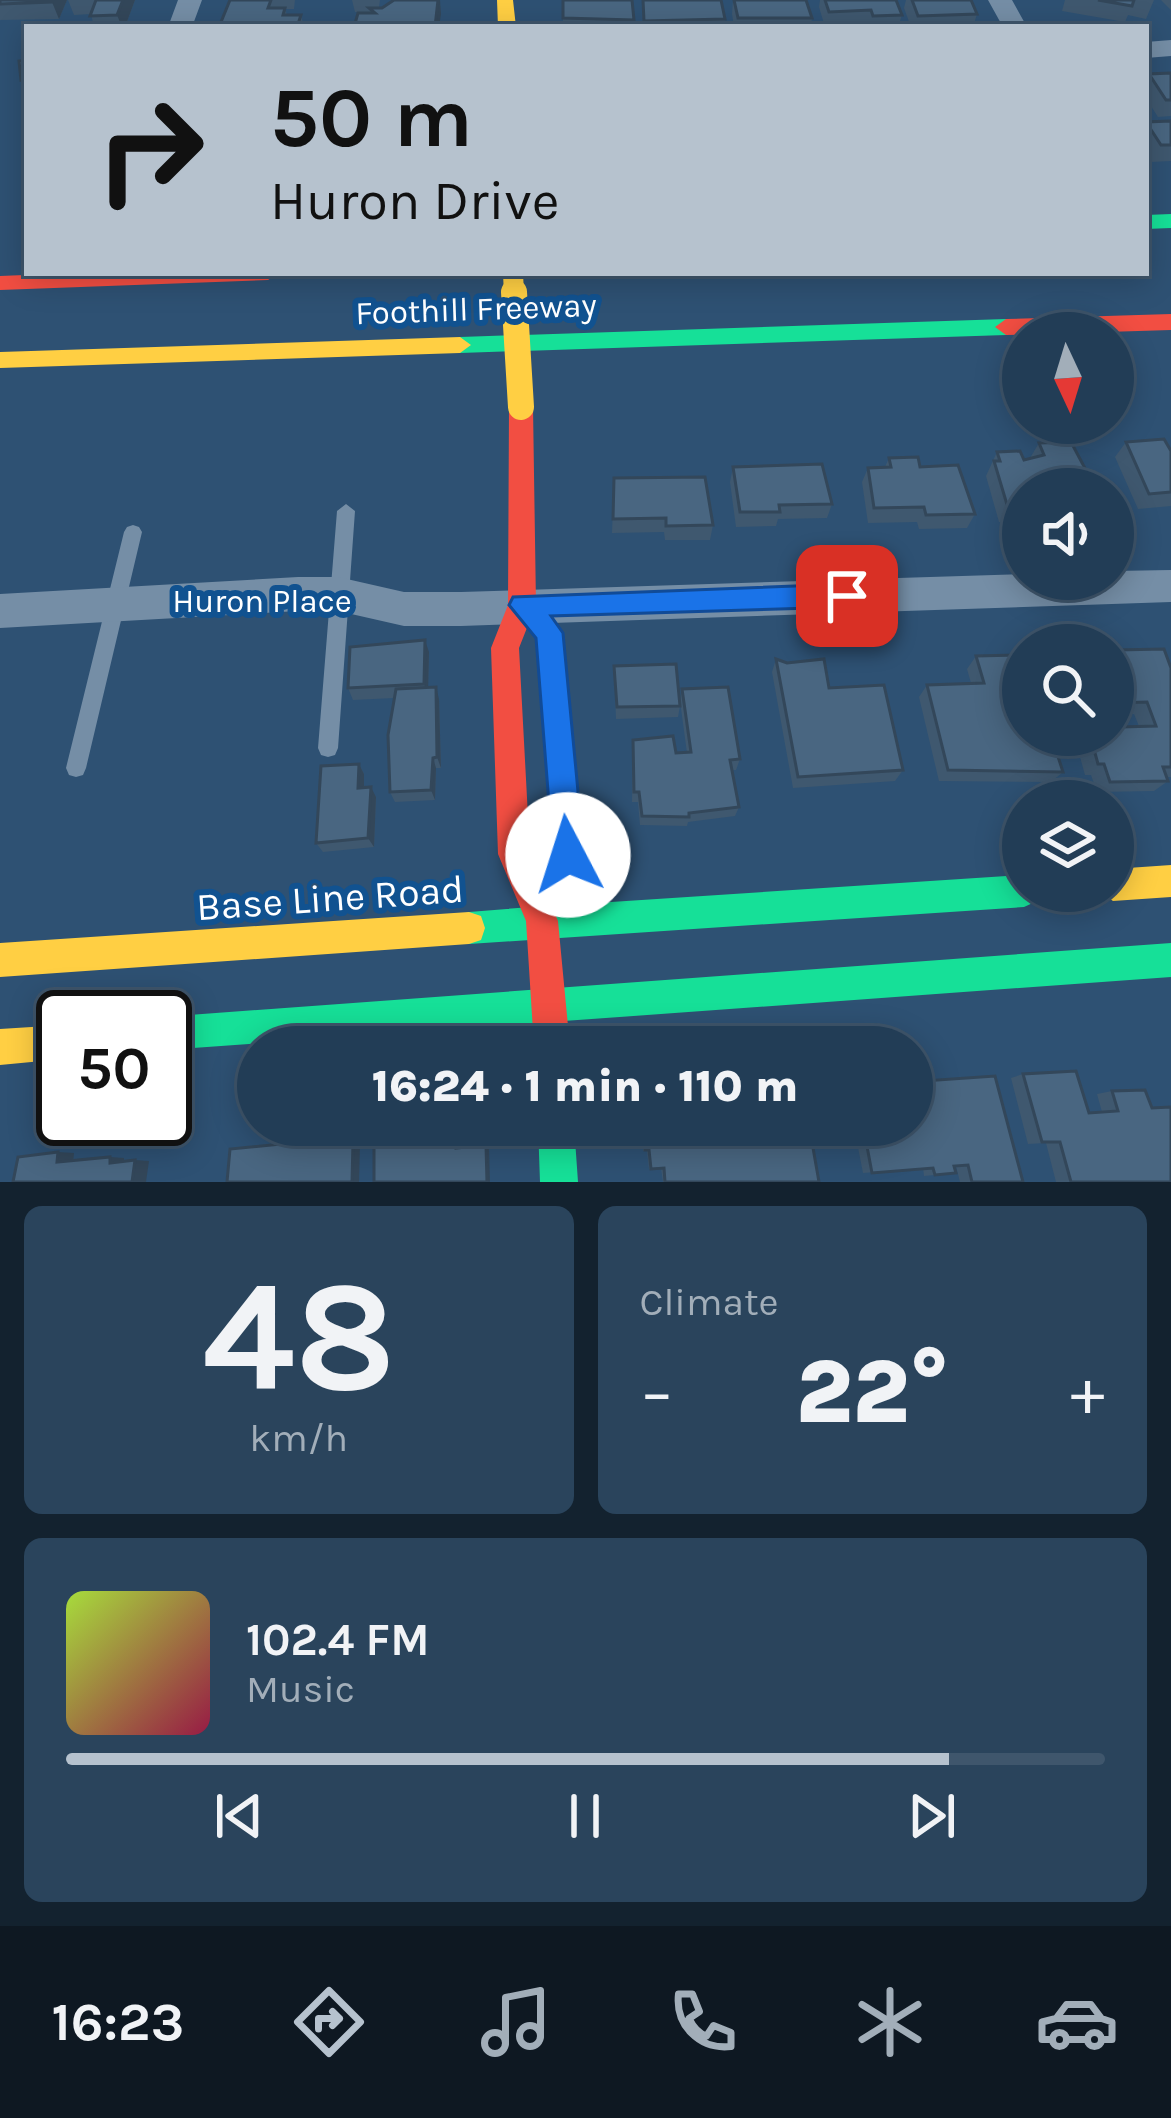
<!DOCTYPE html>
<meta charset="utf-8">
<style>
:root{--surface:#223d56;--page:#2a445c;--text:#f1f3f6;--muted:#a2aeb9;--line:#3f566c;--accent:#b6c2ce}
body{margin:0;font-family:Karla,sans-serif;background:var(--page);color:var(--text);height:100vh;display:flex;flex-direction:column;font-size:45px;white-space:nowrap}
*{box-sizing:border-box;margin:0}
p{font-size:39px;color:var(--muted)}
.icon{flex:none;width:66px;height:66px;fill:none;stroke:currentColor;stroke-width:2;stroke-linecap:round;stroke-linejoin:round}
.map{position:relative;height:1182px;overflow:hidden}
.details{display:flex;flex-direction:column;gap:24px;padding:24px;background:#13222f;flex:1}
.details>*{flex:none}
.hud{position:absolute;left:24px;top:24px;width:1125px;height:252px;border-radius:0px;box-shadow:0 6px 30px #0003,0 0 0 3px var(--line);background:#b6c2ce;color:#111;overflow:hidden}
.needle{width:78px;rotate:176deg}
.controls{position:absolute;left:1002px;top:312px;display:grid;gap:24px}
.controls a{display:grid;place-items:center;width:132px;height:132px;border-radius:50%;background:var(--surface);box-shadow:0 6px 30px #0003,0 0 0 3px var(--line);font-size:60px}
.speed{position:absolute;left:36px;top:990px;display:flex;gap:24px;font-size:60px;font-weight:700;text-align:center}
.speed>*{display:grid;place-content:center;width:156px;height:156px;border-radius:50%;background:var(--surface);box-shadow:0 6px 30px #0003,0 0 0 3px var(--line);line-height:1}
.speed .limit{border:6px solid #111;border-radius:18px;background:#fff;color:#111}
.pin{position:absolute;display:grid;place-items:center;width:102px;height:102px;color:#fff;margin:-51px;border-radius:24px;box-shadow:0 6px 18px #0006}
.me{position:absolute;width:132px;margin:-66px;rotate:355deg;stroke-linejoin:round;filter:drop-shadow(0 0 9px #0008)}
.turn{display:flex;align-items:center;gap:42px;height:252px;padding:0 48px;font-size:54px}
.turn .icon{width:156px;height:156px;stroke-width:2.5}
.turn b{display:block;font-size:84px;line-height:102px}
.big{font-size:90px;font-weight:800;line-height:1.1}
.details .tile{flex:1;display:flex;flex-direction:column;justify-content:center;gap:18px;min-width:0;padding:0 42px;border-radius:18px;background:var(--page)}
.details .dial{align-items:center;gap:0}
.dial b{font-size:156px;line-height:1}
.song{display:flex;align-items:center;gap:36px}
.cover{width:144px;height:144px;border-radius:18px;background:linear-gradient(135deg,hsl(80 70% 55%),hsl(340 70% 35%))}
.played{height:12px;border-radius:6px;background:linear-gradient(90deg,var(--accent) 85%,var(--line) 85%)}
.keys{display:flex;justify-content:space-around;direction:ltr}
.heat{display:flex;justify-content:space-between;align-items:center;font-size:66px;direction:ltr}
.details .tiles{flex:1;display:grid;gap:24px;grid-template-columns:1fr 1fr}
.tile:last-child{grid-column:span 2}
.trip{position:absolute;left:237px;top:1026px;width:696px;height:120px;border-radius:60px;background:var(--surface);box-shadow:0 6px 30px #0003,0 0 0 3px var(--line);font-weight:800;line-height:120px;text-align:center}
.menu{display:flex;height:192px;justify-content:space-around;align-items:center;background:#0e1822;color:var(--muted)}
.menu .icon{width:84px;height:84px}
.menu .current{color:var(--accent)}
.menu b{font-size:54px;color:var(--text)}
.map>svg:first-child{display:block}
</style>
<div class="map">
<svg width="1171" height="1182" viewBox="0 0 1171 1182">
<rect width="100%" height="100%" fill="#2e5173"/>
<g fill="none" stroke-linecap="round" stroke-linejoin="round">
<path fill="#758ea6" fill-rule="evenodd" d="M346,504L355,511L338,748L335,755L328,757L321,755L318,748L337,511Z
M133,525L139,527L142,532L86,768L83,775L76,777L69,775L66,768L124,532L127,527Z"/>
<path fill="#758ea6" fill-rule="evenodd" d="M178,0H202L192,27H168Z
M988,0H1012L1027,27H1003Z
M1171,40V56L1146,58V42Z
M1171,570V602L461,626H404L338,611H298L0,628V594L298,577H338L404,592H461L1023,574V579H1113V571Z"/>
<path fill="#16e098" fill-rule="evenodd" d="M1171,214V228L1146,229V215Z
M1006,319L1017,327L1006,335L460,353L449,345L460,337Z
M522,593L532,597L563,633L585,855L565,905L1023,875V891H1040L1035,902L1024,907L469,944L457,940L453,928L457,916L469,912L531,907L553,855L536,638L508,605L512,597Z
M1171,943V977L165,1050L162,1017Z
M538,1125H574L578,1182H540Z"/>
<path fill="#ffcf43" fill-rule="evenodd" d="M497,0H513L516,27H498Z
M460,337L471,345L460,353L0,368V352Z
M1171,865V897L1113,901L1099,891H1113V869Z
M469,912L481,916L485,928L481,940L469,944L0,977V943Z
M63,1025V1059L0,1065V1029Z"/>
<path fill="#f24e42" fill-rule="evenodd" d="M73,273H279L268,280L0,290V276Z
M1171,314V330L1006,335L995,327L1006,319Z
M521,398L533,407L536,605L519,648L530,854L558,921L570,1047H534L526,921L498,854L491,648L508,605L509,407Z"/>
<path stroke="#ffcf43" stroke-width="20" d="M513,273L514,295"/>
<path stroke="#ffcf43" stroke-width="26" d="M514,292L521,407"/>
</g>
<path fill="#3f586f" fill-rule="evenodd" d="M0,0H67L59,19L0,20Z
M68,0H135L125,27H94L91,14L74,15Z
M230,0H295L294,9H285L287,15H301L304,27H219Z
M352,0H380L379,8L439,4V27H354L370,13L355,12Z
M563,0L634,20V27H563Z
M642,0L725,19L724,27H643Z
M733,0L812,18L811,27H734L732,14Z
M820,0H896L902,15L898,27H825L819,7Z
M906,0H971L977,14L973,27H911L904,8Z
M1065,0H1154L1146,19L1128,15L1125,22L1062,11Z
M1161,0H1171V10Z
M1171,73V116L1158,117L1151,106L1146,116V80L1149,74Z
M1171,121V161L1151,162L1146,154V122Z
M1071,442L1023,489V521L999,522L986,476L997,452L1024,460L1030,458L1039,443Z
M1126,442L1171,451V506L1138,509L1115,457Z
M889,458L920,467L975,514L967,528L919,529L917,522L868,523L862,482L868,468L885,467Z
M733,467L832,504L827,518L778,519L776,526L736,527L730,482Z
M614,478L713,525L710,540H665L664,532L612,533Z
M1116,650L1171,668V777H1167L1168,781L1154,791L1097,792L1091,775H1085L1074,735H1113V653ZM1116,714H1134L1139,726L1120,727Z
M429,652L428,688L439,699L441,768H436L435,800L395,802L390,792L394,698L353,700L348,688Z
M976,656L1023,735L1063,772L1051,782L939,781L919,697L927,685L971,683L967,669Z
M776,659L829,688L903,770L895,781L793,788L772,672Z
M614,666L680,706L678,717L616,719Z
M682,689L740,759L736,770H732L739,807L735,816L688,822L687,826L640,825L638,802H632L633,740L676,753H687L680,701Z
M359,764L364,774V787L376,797L374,847L323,852L316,843Z
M1023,1074L1089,1113L1102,1112L1097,1094L1112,1091L1171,1182H1056L1046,1143L1028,1144L1011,1078Z
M924,1081L1023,1182H960L956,1166H954L956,1173L924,1176L923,1168L863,1173L854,1127H850V1125H912Z
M643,1125H809L819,1182H663L661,1168L649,1169L647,1151H643Z"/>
<path fill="#33475a" d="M53,0H67L59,19L52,2Z
M123,0H135L125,27H122L117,15Z
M438,0H440L441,14L439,27H435Z
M425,640L429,652L428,695L424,684Z
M436,687L439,699L441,768L437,757Z
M433,758L436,768L435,800L431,790Z
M359,764L364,774V798L358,788Z
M371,787L376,797L374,847L368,838Z
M347,1125H354V1142L360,1144L359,1182H352L347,1143Z
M456,1129L460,1131V1149L456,1148Z
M486,1145L489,1147L490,1182H487Z
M58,1152L74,1153L73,1163L57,1162Z
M110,1157L124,1158V1164L110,1163Z
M135,1160L149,1161L146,1182H132Z"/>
<path fill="#496681" stroke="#33475a" stroke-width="3" d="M0,0H53L52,2L0,4Z
M96,0H123L117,15L90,16Z
M230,0H271L268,8H285L283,15H301L297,27H219Z
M394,0H438L435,27H354L358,13H375L369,8H382Z
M563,0H632L634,20L563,18Z
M643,0H721L725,19L644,21Z
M734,0H806L812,18H738Z
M825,0H896L902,15L873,16L871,10L829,12Z
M912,0H971L977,14L918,16Z
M1098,0H1134L1132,6Z
M27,60V78L21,80L19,61Z
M1171,73V100H1166L1149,74Z
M1171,121V145H1161L1146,122Z
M1164,439L1171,451V492L1149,494L1126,442Z
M1071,442L1096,489H1023V507L1008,508L994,461H1000L997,452L1020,451L1024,460L1044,455L1039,443Z
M918,457L920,467L958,465L975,514L926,515L924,507L874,508L868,468L891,467L889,458Z
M822,464L832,504L779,505L780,512H740L733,467Z
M705,477L713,525L666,526V518L613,519L614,478Z
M425,640L424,684L348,688L350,647Z
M1164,649L1171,668V767H1163L1168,781L1110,782L1104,764H1098L1090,735H1113V706L1120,727L1156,726L1147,702L1113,703V677H1126L1116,650Z
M1020,655L1023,664V735H1051L1063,772L948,770L927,685L984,683L976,656Z
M776,659L787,663L824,659L829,688L884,685L903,770L798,777Z
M676,664L680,706L617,707L614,666Z
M436,687L437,757L433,758L431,790L390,792L388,735L396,689Z
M728,687L740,759L730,760L739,807L689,813V817L642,816L639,792H634L633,740L673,736L676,753L691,752L682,689Z
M359,764L358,788L371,787L368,838L316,843L321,766Z
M1076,1071L1089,1113L1118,1111L1112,1091L1145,1090L1152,1108L1171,1107V1182H1071L1060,1142H1042L1023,1074Z
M922,1075L924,1081L995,1076L1023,1182H972L968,1165L954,1166L956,1173L935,1175L933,1168L872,1173L863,1125H858H912V1076Z
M307,1125H347V1143L353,1142L352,1182H227L230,1149L282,1144L283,1128Z
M374,1125H417V1132L456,1129V1148L486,1145L487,1182H374Z
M645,1125H809L819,1182H665L664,1168L651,1169L649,1150H645Z
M58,1152L57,1162L110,1157V1163L135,1160L132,1182H13L18,1157Z"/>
<path fill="#1a73e8" stroke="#114b97" stroke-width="3" d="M847,584L856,588L860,596L856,604L847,607L551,616L563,633L584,855L580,866L568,871L557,866L553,855L536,638L509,605L513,597Z"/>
<g text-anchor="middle" stroke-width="12" stroke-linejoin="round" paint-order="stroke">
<g font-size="33" fill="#fff" stroke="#115290">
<text transform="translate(476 308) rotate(-2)" y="12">Foothill Freeway</text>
<text x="262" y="612">Huron Place</text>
</g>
<g font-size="39" fill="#fff" stroke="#115290">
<text transform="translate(330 897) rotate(-4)" y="14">Base Line Road</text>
</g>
</g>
</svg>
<div class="controls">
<a><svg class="needle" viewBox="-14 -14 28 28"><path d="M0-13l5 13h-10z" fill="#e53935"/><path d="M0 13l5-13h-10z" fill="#a2aeb9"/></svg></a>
<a><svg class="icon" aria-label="sound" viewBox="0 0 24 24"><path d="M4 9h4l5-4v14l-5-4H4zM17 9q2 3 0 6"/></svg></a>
<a><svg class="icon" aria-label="search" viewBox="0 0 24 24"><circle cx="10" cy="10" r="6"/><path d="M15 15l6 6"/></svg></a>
<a><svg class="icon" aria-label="layers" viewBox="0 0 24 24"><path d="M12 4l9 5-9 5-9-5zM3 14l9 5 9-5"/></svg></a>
</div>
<div class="speed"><div class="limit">50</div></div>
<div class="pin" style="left:847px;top:596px;background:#d93025"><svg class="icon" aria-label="arrive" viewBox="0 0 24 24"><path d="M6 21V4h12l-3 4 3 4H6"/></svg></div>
<svg class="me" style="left:568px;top:855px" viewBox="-20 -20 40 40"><circle r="19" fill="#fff"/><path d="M0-13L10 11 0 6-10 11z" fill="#1a73e8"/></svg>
<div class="trip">16:24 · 1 min · 110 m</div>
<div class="hud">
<div class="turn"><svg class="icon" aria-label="right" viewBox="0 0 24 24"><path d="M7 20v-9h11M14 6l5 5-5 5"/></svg><div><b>50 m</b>Huron Drive</div></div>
</div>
</div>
<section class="details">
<div class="tiles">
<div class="tile dial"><b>48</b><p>km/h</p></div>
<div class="tile"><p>Climate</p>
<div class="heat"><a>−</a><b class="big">22°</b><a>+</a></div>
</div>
<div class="tile">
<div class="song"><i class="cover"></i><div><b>102.4 FM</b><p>Music</p></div></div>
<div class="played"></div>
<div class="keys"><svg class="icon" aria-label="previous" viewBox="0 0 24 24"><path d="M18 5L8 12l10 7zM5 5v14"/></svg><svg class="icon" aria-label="pause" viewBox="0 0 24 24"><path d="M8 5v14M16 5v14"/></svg><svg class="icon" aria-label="next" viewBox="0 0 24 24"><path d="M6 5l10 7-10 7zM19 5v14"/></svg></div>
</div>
</div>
</section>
<nav class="menu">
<b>16:23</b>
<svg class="icon current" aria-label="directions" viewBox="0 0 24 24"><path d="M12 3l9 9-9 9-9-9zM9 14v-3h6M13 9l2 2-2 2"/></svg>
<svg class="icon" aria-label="music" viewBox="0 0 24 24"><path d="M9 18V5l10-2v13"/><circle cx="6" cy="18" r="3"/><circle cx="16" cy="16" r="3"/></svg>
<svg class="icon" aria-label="phone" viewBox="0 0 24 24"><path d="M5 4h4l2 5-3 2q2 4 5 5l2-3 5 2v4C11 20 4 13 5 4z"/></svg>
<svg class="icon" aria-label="climate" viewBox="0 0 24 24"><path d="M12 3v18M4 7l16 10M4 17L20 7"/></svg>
<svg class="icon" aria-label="car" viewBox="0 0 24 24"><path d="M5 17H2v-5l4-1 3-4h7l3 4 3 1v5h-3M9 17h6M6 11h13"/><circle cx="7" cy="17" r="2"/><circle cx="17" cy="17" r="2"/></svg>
</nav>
